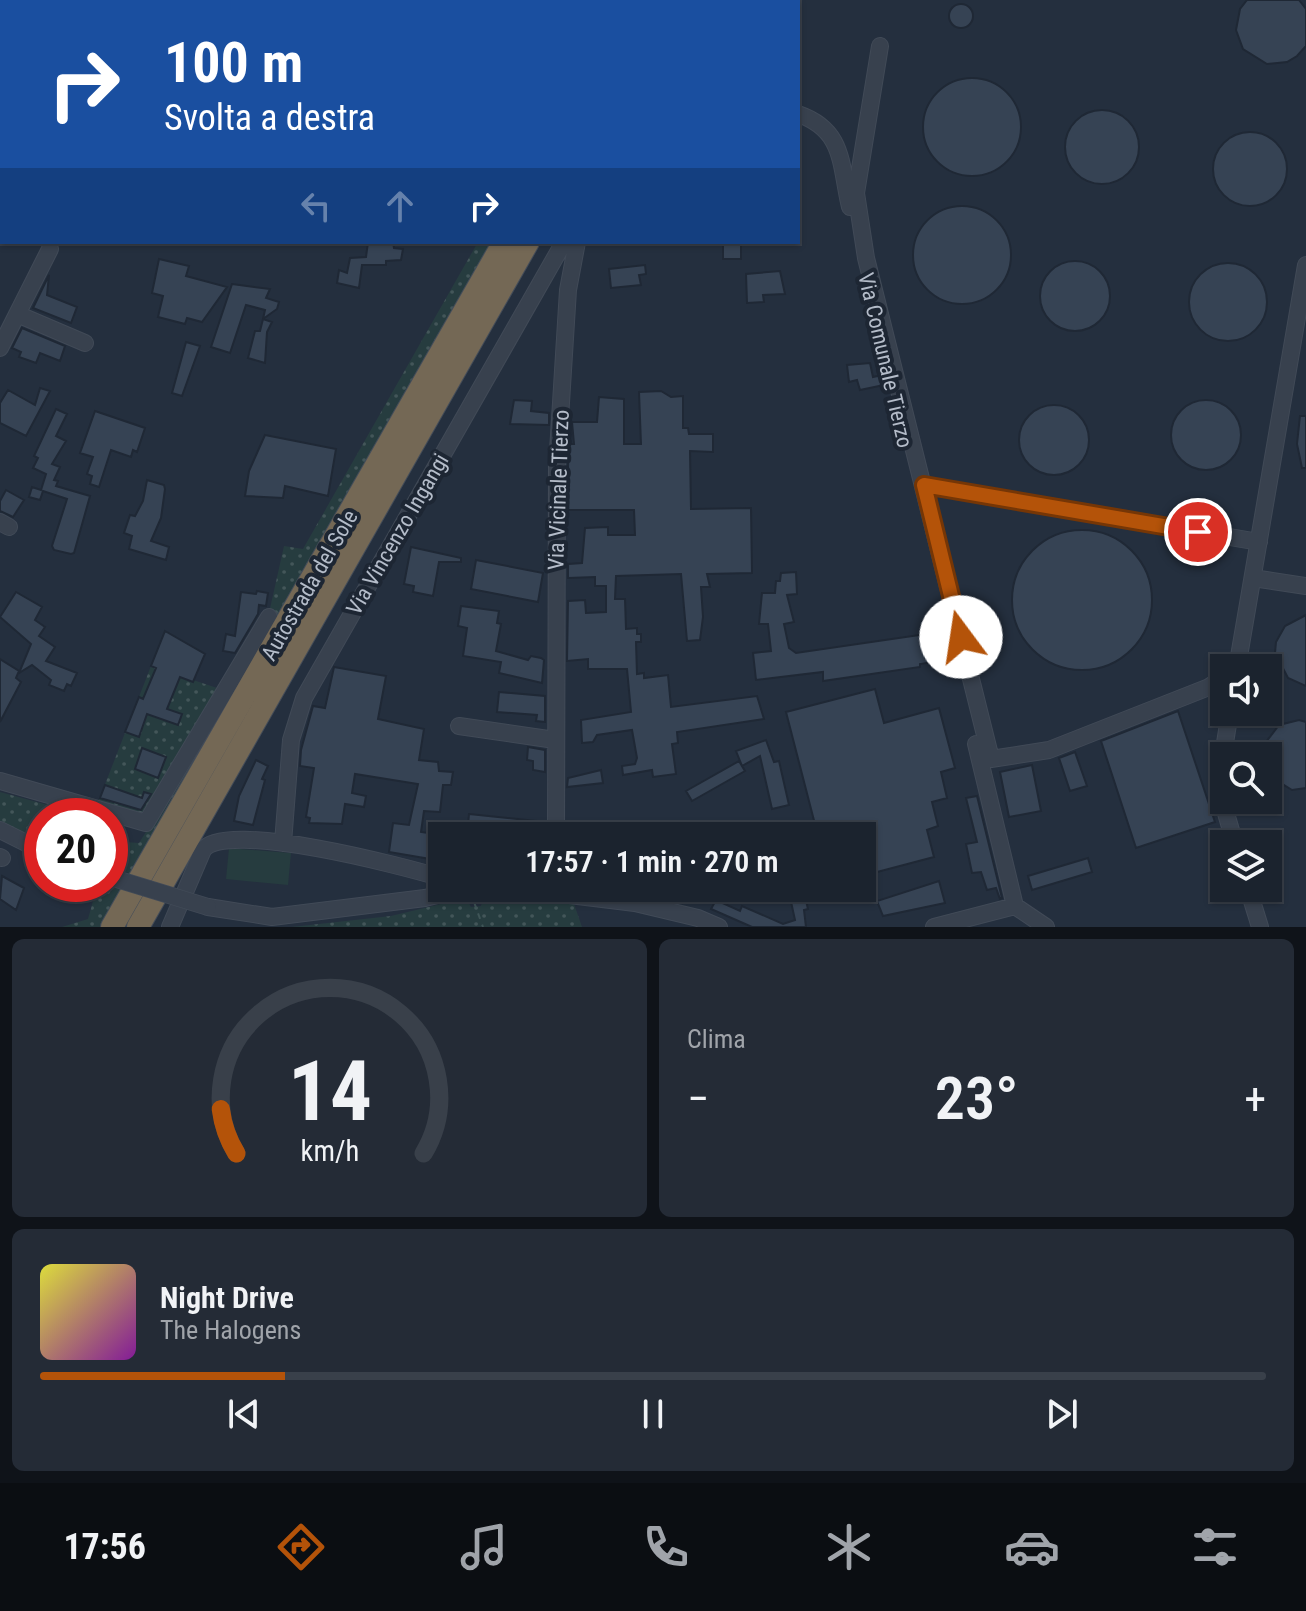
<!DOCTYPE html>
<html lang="it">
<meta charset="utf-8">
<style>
:root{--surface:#1b232e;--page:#242b36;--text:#f1f3f6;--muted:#a0a4aa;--line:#39404a;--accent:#b45309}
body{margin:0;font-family:"Roboto Condensed",sans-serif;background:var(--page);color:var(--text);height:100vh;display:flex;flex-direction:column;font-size:30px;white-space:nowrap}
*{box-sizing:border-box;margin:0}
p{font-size:26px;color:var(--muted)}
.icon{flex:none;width:44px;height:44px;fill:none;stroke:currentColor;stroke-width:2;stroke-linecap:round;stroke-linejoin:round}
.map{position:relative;height:927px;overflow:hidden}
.details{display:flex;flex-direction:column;gap:12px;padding:12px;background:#0f1319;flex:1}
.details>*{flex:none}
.banner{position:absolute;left:0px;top:0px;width:800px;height:244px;box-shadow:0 2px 6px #0004,0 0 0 2px var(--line);background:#1a4fa0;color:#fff;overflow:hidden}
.fabs{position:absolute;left:1210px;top:654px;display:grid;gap:16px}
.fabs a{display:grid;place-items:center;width:72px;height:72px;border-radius:0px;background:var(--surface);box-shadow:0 2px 6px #0004,0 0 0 2px var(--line);font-size:40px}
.speed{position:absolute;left:24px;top:798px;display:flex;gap:16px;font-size:40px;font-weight:700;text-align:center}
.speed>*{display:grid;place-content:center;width:104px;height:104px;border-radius:50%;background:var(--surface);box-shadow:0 2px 6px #0004,0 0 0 2px var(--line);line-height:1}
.speed .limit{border:12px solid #d22;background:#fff;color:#111}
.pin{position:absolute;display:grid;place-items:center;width:68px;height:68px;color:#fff;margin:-34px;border:4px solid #fff;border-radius:50%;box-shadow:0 2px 8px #0007}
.me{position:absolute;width:88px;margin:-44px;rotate:346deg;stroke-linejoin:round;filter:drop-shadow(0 0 6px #0008)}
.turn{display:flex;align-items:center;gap:28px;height:168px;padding:0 32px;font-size:36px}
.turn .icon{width:104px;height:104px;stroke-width:2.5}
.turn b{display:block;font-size:56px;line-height:68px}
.lanes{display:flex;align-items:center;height:76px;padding:0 32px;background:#0003;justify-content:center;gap:40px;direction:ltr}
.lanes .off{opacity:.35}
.big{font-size:60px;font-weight:600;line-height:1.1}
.details .widget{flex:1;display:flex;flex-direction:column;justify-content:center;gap:12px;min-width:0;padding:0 28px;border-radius:12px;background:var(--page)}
.details .dial{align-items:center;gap:0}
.dial svg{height:208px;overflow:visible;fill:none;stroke:var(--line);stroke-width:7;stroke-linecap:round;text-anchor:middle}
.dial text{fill:var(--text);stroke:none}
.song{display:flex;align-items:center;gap:24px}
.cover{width:96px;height:96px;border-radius:12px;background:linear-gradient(135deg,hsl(60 70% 55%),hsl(290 70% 35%))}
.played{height:8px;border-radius:4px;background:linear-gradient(90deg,var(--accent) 20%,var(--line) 20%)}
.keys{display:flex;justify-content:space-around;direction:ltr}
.heat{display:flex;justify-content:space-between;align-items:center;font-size:44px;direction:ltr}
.details .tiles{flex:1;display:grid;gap:12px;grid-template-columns:1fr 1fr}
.widget:last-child{grid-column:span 2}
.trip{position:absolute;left:428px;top:822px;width:448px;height:80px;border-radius:0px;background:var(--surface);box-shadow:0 2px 6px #0004,0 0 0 2px var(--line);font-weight:600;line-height:80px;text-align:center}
.tabs{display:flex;height:128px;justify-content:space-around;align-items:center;background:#0b0e12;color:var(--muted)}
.tabs .icon{width:56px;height:56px}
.tabs .current{color:var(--accent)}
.tabs b{font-size:36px;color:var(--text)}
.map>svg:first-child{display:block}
</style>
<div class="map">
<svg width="1306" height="927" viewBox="0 0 1306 927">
<defs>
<pattern id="grass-dots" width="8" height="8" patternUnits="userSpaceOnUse" patternTransform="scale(2)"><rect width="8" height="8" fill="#263c3f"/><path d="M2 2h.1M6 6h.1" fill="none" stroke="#435659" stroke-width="1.8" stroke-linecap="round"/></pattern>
</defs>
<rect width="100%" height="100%" fill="#242f3e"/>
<path fill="url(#grass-dots)" d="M478,242H492L132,874L110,867V841L139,843L175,786L269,613L284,546L303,549Z
M151,666L223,690L146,819L97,805Z
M0,792L88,816H42V842L0,821Z
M49,884H107L123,889L101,927H62L88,919L95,894L62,891Z
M484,896L574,904L582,927H292L391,916L466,898L471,907L481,906Z"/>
<path fill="#263c3f" d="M229,848L291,853L288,885L226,879Z"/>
<path fill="#364354" stroke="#1f2835" stroke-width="2" d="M1247,0H1299L1306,9V46L1297,56L1287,62L1267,64L1243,49L1236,30L1240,9Z
M949 16a12 12 0 1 1 24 0a12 12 0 1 1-24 0Z
M923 127a49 49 0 1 1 98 0a49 49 0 1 1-98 0Z
M1065 147a37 37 0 1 1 74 0a37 37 0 1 1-74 0Z
M1213 169a37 37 0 1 1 74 0a37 37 0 1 1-74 0Z
M913 255a49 49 0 1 1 98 0a49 49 0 1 1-98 0Z
M368,242H393L394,248L403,249L401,260L386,261V265H362L359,288L337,283L339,270L347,273L350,258L366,257Z
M723,242H741V259H723Z
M159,259L189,266L186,276L227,287L202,322L187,318L185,324L158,317L163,296L152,293Z
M1040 296a35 35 0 1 1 70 0a35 35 0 1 1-70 0Z
M1189 302a39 39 0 1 1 78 0a39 39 0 1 1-78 0Z
M645,265L646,274L639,275L641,285L611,288L609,269Z
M780,271L785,294L763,295L764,302L747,303L746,274Z
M49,275L47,295L77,307L71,323L33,308Z
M232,284L270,289L266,298L279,302L277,309L263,319L265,310L246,305L230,353L211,347Z
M263,319L272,322L267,332L265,363L248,358L255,331H260Z
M22,328L65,346L60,361L40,353L36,363L19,357L21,352L12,348Z
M186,342L200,346L182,396L172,393Z
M870,363L873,377L882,375L884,385L860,390L857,380L849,382L847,365Z
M40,388L50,391L26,436L0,423V403L8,390L35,405Z
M661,391L671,397L683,396V428H688L689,434H713V452L690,451L691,509L751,508L752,573L707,574L710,587H701L703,617L700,640L687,641L681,574L616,576L615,599H625L626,629L637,628V634H641V642H636L637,674L644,673V678L668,675L671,707L757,696L764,719L677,732L678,743L672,744L676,774L653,777L652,770L623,775L622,766L635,764L637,758L632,730L597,735L593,742L582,743L581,720L631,712L627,669H588V659L567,661L568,601L585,600L586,613L606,612V586H595V577L568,578V564L582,563L585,528L608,527V535H635L634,510H568V467L569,444H574L572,422H597L599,397L624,399V444H641L639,392Z
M514,400L532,401L531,411L549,413V425L510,424Z
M1171 435a35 35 0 1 1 70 0a35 35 0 1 1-70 0Z
M1019 440a35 35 0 1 1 70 0a35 35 0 1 1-70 0Z
M56,409L67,414L56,436L66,441L52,464L60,467L54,480L58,481L56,486L90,496L74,553L71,554L54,550L52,546L67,499L43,491L40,500L29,497L32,487L41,490L46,474L33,468L38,458L34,456Z
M95,411L145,428L137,452L133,450L131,457L111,450L99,487L90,484L92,476L87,474L93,457L80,453Z
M1300,416H1306V468H1302L1297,444Z
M265,435L336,449L328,496L285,486L283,498L245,496L249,471Z
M147,480L164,485L165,489L161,518L151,541L169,547L166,560L129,549L132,536L124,533L130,515L135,516L143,501Z
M6,490L24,500L13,517L0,511V501Z
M1012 600a70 70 0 1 1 140 0a70 70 0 1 1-140 0Z
M411,547L461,558V562H439L433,596L413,592L414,586L404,584Z
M476,560L543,573L538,602L471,589Z
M796,572L797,594L787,595L794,622L784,624L789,648L796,653L940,632L947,634L952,659L920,664V667L823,681V672L756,680L753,653L771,651L768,624H759L762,593H775L776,581H780L781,573Z
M257,591L268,593L266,606L259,605L258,614L235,653L223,651L226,634L235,636L241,592L256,594Z
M16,592L42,607L35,620L45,627L39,636L55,647L46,661L77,673L71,686L67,684L64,691L49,685L51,680L32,665L19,673L31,644L0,617Z
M461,606L499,611L497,623L501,624L496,651L528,660L531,656L541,658L544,660L542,683L499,673L501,662L463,656L467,628L458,626Z
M1306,615V686L1288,678L1275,653L1276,642L1285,626Z
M165,631L205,654L193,682L180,677L167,709L182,714L178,725L147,714L139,737L125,732L139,697L143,699L156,668L151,666Z
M0,659L19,671L16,678L21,682L0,722Z
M334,667L386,676L378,719L424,729L419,760L438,762L439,771L453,772L451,785H443L440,812L424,811L421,832L442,835V861L389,852L393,823L409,825L418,784L355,774L352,793L366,796L364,807L345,804L342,824L309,823L310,818L306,817L314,768L300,766L301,750L313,706L325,708Z
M875,689L884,723L939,708L955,768L941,772L947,798L932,802L938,826L927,830L934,857L862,876V836H818L786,712Z
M499,692L545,696V722L536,721L537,715L497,712Z
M1178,711L1215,822L1136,848L1101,741Z
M1299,720L1306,722V788L1292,790L1268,775V756H1262L1263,746L1279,725Z
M766,740L774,762L779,761L789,805L772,809L760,756L742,766L745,771L692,801L686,791L739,761L742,766L736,751Z
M528,747L545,750V772L533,770V761L527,760Z
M142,748L166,757L158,778L135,769Z
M1075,752L1087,786L1070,791L1059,758Z
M256,760L268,766L262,779L265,780L253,825L234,821L239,796Z
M1032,765L1041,811L1009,817L1000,772Z
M601,770L603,783L567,787L568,778Z
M105,785L142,798L144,792L151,794L141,810L100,798Z
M977,796L1002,898L1000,899L996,888L987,890L981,872L972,873L966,844L977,842L966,798Z
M469,814L545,822V836H467Z
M1088,858L1092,872L1032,890L1028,876Z
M2,876L24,888L16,910L0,899Z
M939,881L945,903L883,916L877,901Z
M788,888H803L808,909L804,910L806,927H752L711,909L716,900L740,911L742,906L783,924L795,920Z"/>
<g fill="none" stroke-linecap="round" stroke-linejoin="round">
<defs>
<path id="minor" d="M576,0L579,2
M700,2L702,0
M880,46L856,193L866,258L991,759L1049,750L1209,687L1224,677
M798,114C845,130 840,165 850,207
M17,314L85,343
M0,348L50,249
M924,485L1259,542
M0,522L9,527
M1253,578L1306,586
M1237,668L1306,265
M1230,712L1218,786L1235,844
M459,726L555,740
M976,744L1015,906
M0,781L146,823L269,617
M0,830L42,851
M556,836L557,467L568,290L577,242
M283,843L291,740L304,698L564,242
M0,857L2,858
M1248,888L1260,927
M1015,906L1046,927
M208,907L272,917L425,898L466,888L545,892L635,903L698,918L719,927
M170,927L203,850C225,819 406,867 442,878
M934,927L1015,906"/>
<path id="highway" d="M639,2L640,0
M663,2L665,0
M112,927L504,242
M138,927L528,242"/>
</defs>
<use href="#minor" stroke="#414a57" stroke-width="18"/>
<use href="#highway" stroke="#434c59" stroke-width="24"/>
<path stroke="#3f5557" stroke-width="2" stroke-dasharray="6 6" stroke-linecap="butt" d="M474,902L483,927"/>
<use href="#minor" stroke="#38414e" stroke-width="16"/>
<use href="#highway" stroke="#746855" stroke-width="22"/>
<defs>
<path id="minor-bridge" d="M110,877L208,907"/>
</defs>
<use href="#minor-bridge" stroke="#414a57" stroke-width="18" stroke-linecap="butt"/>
<use href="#minor-bridge" stroke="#38414e" stroke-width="16"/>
</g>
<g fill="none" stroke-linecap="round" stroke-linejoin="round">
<defs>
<path id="route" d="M961,637L924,485L1198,532"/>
</defs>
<use href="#route" stroke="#753606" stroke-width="20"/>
<use href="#route" stroke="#b45309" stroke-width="14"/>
</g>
<g text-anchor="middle" stroke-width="8" stroke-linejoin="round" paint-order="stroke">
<g font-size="22" fill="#b4bcc9" stroke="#1d2633">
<text transform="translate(886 360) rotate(77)" y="8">Via Comunale Tierzo</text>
<text transform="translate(558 490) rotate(-88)" y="8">Via Vicinale Tierzo</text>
<text transform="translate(397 534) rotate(-60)" y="8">Via Vincenzo Ingangi</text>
<text transform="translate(309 585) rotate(-60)" y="8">Autostrada del Sole</text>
</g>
</g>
</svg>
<div class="fabs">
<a><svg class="icon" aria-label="sound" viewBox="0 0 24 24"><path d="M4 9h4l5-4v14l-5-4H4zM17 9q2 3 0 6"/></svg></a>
<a><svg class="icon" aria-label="search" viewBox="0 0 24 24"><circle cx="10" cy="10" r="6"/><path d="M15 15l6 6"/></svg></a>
<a><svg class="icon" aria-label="layers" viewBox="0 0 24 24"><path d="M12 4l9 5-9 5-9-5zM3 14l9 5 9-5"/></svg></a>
</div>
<div class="speed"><div class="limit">20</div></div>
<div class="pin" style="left:1198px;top:532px;background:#d93025"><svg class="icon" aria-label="arrive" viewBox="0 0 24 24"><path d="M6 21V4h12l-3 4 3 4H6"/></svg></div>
<svg class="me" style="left:961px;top:637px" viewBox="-20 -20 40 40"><circle r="19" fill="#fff"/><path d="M0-13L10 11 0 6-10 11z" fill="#b45309"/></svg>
<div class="trip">17:57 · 1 min · 270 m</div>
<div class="banner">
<div class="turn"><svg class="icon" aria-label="right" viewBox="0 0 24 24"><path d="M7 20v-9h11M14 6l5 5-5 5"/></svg><div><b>100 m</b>Svolta a destra</div></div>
<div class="lanes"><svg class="icon off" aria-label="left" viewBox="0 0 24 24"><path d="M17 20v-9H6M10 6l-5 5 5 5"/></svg><svg class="icon off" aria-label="ahead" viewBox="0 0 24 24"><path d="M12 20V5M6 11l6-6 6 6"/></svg><svg class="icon" aria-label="right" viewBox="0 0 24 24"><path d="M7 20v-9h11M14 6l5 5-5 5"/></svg></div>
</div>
</div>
<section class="details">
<div class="tiles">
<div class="widget dial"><svg viewBox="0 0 100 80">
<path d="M14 69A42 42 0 1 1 86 69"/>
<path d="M14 69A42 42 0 0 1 8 52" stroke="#b45309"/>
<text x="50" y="56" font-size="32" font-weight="700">14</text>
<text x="50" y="72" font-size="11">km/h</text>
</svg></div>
<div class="widget"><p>Clima</p>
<div class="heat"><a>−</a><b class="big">23°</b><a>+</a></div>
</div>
<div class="widget">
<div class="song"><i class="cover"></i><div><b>Night Drive</b><p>The Halogens</p></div></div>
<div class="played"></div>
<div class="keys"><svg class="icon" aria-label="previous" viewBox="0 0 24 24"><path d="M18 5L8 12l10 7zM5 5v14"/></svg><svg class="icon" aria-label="pause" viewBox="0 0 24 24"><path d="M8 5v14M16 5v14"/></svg><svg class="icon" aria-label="next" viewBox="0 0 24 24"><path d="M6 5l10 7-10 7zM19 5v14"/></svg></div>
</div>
</div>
</section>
<nav class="tabs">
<b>17:56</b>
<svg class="icon current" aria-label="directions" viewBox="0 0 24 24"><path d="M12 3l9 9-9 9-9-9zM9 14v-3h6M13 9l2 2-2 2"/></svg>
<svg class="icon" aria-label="music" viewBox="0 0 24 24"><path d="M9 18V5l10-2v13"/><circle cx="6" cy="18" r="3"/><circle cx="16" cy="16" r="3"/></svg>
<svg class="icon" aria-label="phone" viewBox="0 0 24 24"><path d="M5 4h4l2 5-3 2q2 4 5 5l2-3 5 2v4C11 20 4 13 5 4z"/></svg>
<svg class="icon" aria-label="climate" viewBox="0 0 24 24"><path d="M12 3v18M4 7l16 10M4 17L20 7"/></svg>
<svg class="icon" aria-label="car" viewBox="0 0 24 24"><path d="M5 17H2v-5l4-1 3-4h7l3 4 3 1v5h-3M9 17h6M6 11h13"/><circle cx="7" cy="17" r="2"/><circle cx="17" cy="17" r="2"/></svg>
<svg class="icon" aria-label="filters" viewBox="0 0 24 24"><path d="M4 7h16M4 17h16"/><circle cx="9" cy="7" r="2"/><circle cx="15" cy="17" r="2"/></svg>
</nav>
